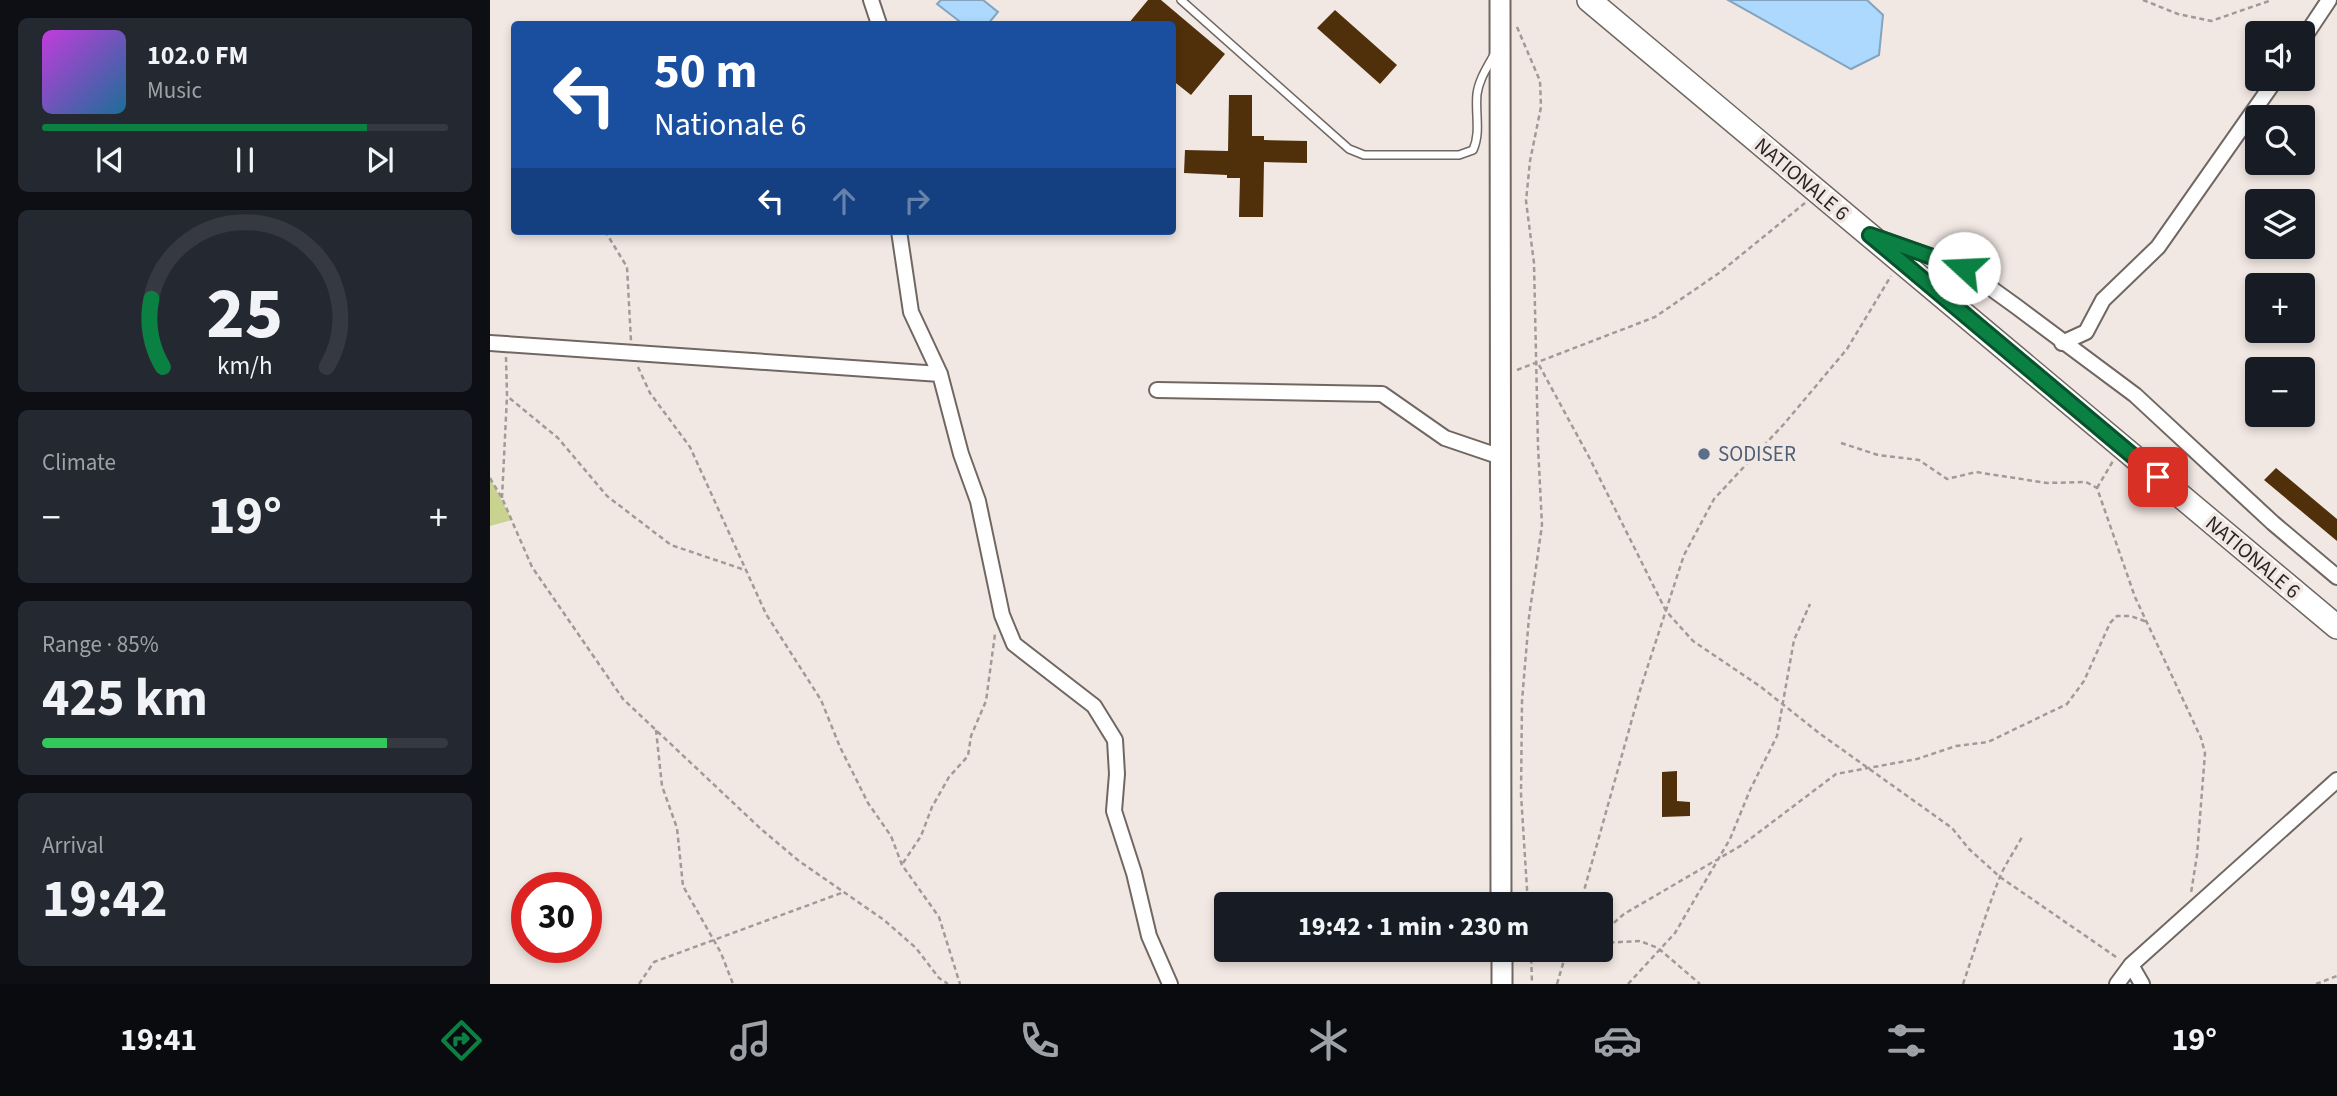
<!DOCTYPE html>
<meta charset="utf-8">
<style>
:root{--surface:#171b24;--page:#242831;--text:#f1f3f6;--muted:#9ea1a6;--line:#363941;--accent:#0b8043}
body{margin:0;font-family:"Source Sans 3",sans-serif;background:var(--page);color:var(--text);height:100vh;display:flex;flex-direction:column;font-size:26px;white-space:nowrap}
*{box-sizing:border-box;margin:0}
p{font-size:23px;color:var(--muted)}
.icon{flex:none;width:38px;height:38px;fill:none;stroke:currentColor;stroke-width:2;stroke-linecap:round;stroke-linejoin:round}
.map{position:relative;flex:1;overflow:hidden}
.sheet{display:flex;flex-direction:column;gap:18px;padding:18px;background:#0d0f14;width:490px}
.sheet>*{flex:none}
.hud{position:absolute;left:21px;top:21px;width:665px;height:214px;border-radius:7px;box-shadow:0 4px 10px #0003;background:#1a4fa0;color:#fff;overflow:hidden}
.tools{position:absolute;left:1755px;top:21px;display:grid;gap:14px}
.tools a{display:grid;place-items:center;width:70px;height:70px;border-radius:7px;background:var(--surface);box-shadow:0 4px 10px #0003;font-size:35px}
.speed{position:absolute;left:21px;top:872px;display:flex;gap:14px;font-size:35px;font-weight:700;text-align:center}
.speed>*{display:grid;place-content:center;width:91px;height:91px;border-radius:50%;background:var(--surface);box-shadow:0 4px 10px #0003;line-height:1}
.speed .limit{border:10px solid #d22;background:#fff;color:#111}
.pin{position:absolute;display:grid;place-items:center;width:60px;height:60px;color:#fff;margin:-30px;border-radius:14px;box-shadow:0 4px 10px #0006}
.me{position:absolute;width:77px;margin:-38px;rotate:290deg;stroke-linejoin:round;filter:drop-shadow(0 0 5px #0008)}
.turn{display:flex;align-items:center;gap:24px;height:147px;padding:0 28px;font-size:32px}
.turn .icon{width:91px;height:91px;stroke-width:2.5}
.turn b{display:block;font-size:49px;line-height:60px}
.lanes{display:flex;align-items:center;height:66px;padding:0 28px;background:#0003;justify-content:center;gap:35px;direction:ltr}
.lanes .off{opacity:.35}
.big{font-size:52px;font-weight:700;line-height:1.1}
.sheet .card{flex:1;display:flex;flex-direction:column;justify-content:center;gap:10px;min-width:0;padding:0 24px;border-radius:10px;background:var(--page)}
.sheet .dial{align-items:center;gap:0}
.dial svg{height:182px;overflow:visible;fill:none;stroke:var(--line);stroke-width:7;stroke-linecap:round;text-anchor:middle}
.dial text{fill:var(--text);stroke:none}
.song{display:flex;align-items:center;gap:21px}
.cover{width:84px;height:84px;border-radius:10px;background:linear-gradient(135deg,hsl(290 70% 55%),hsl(200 70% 35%))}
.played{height:7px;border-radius:4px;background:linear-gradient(90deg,var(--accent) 80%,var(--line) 80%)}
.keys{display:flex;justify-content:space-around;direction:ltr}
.heat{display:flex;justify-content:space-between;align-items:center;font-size:38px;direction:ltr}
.charge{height:10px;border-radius:5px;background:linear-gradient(90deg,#34c759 85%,var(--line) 0)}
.trip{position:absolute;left:724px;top:892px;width:399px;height:70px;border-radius:7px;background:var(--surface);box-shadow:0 4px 10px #0003;font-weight:700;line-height:70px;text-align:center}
.dock{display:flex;height:112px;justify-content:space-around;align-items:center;background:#090b0e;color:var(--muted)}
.dock .icon{width:49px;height:49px}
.dock .on{color:var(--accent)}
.dock b{font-size:32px;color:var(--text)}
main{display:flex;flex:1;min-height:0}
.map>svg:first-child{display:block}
</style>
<main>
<section class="sheet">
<div class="card">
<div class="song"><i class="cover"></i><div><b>102.0 FM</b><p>Music</p></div></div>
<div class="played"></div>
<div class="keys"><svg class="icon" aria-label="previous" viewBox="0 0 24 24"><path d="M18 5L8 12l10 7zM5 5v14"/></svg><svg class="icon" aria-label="pause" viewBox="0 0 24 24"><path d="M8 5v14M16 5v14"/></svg><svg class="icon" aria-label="next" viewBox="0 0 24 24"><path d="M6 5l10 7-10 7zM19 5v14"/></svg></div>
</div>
<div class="card dial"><svg viewBox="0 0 100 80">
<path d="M14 69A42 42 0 1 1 86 69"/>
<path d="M14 69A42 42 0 0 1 9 39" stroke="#0b8043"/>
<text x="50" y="56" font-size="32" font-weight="700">25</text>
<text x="50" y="72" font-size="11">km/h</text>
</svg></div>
<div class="card"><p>Climate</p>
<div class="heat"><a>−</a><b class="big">19°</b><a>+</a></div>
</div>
<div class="card"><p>Range · 85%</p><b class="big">425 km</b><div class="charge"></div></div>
<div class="card"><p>Arrival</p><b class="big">19:42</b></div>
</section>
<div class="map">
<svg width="1847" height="984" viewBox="0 0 1847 984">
<rect width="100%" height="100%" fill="#f2e8e3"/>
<path fill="#cad28f" d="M0,478L22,520L0,526Z"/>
<path fill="#acd9fd" stroke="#85a3bc" stroke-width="2" d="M451,0H493L508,12L498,24H473L447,4Z
M1238,0H1377L1393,15L1389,55L1361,69Z"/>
<path fill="#50300a" d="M658,0H671L735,54L701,95L682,80V24H638Z
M845,10L907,65L890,84L827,28Z
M739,95H762V136H774V140L817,141V163L774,162L773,217H749L750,178H737V175L694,173L695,150L738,151Z
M1786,468L1847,519V541L1774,480Z
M1187,771V801L1200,802V816L1172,817V772Z"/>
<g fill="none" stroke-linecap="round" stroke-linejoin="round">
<defs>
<path id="lane" d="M691,0L859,149L874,155H969L983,150C991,133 985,113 987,94C989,79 998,66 1005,53"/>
<path id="street" d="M381,0L389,24
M1813,39L1839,0
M409,231L421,312L450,374L471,454L488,501L512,615L524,644L604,706L625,740L627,774L624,811L644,873L659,936L680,984
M1391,239L1473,268L1527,307L1645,395L1783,523L1847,577
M0,343L450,374
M1572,343L1596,332L1613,300L1668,247L1786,79
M667,390L892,394L955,438L1011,457
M1641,965L1652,984
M1627,984L1641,965L1847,780"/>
<path id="secondary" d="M1010,0L1011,905
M1012,950V984"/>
<path id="primary" d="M1099,0L1847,627"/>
</defs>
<use href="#lane" stroke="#706763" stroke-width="10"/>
<use href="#street" stroke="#706763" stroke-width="18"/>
<use href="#secondary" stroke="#706763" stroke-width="23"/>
<use href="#primary" stroke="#706763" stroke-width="26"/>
<path stroke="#a29a97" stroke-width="2.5" stroke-dasharray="5 3.5" stroke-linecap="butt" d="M1653,0L1688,14L1721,21L1782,0
M1027,27L1050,81L1051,107L1040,161L1036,201L1044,263L1048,446L1052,525L1039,617L1032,701L1031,794L1038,905
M115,231L137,267L141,341
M16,357L17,396L68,438L117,496L181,545L255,570
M1049,365L1099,457L1176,611L1203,641L1271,687L1329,733L1462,828L1479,849L1510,877L1629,959
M148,367L160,393L200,447L276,614L331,700L350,747L378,803L401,836L412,865L449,917L470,984
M1027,370L1165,317L1229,273L1315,203
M1351,443L1388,455L1429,460L1457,479L1486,472L1557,483L1596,482L1607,488L1645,597L1711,738L1715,753L1707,855L1701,893
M0,478L12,498L42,567L133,699L271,829L309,861L394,920L426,948L449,978L458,984
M1607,488L1623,461
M12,498L17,396
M166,730L172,786L187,828L193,886L231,953L243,984
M413,863L431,836L442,807L459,777L478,756L481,736L496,701L505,634
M1090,905L1151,687L1194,555L1224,499L1294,424L1357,349L1401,276
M1111,934L1134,914L1252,845L1346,774L1427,759L1466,746L1498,742L1577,704L1594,681L1620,623L1627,616H1641L1657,622
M1111,943L1150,941L1168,948L1210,984
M1041,950L1042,984
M1027,953L1044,950
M149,984L164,962L354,892
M1067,984L1077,950
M1138,984L1185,933L1240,839L1260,790L1287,736L1304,640L1320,604
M1473,984C1485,949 1496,913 1509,879C1515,864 1526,849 1533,835
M1826,984L1847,976"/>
<use href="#lane" stroke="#fff" stroke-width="7"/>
<use href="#street" stroke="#fff" stroke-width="14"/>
<use href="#secondary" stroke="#fff" stroke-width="19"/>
<use href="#primary" stroke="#fff" stroke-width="23"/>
</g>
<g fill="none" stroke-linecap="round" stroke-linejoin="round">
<defs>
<path id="route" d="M1474,268L1380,235L1668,477"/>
</defs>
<use href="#route" stroke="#07532c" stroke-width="18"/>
<use href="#route" stroke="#0b8043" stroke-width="12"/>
</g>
<circle fill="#5c6f8a" stroke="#f2e8e3" stroke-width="2.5" cx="1214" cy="454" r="7"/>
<g text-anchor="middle" stroke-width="7" stroke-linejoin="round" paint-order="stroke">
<g font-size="21" fill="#292524" stroke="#f2e8e3">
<text transform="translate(1312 179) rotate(40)" y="7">NATIONALE 6</text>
<text transform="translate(1763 557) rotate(40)" y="7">NATIONALE 6</text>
</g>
<g font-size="21" fill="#4e5e75" stroke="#f2e8e3" text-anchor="start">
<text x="1228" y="461">SODISER</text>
</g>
</g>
</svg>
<div class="tools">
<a><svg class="icon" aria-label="sound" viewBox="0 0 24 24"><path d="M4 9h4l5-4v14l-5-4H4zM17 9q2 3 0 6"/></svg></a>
<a><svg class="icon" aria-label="search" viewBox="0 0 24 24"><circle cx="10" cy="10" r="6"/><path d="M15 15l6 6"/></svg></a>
<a><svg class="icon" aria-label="layers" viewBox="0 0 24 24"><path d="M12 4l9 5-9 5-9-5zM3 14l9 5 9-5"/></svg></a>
<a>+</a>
<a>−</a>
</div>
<div class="speed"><div class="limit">30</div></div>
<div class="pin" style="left:1668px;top:477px;background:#d93025"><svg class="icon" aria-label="arrive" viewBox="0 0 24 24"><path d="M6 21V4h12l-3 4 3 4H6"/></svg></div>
<svg class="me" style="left:1474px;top:268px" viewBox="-20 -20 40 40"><circle r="19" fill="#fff"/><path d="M0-13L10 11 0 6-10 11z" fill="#0b8043"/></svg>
<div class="trip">19:42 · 1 min · 230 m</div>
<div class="hud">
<div class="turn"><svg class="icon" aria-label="left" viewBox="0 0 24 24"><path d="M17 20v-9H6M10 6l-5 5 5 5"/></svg><div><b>50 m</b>Nationale 6</div></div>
<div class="lanes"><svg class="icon" aria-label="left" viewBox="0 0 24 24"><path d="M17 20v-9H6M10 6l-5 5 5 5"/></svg><svg class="icon off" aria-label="ahead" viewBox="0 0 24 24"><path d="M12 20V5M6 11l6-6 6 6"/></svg><svg class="icon off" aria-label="right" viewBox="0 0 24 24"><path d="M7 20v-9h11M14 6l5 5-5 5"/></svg></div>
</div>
</div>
</main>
<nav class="dock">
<b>19:41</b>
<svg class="icon on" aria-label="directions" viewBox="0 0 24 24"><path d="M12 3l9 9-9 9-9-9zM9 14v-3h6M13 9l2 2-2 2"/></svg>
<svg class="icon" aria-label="music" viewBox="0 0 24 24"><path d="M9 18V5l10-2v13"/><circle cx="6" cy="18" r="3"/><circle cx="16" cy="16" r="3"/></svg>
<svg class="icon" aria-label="phone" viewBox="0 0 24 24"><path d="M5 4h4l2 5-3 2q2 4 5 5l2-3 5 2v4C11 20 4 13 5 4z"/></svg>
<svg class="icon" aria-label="climate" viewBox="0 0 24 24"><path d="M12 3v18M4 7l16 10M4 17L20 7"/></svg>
<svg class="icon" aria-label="car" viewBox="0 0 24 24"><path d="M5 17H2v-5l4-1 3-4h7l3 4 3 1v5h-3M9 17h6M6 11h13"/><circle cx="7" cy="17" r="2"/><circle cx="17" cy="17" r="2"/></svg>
<svg class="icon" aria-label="filters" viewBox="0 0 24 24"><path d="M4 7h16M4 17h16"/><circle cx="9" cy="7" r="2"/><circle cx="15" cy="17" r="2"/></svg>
<b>19°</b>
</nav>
